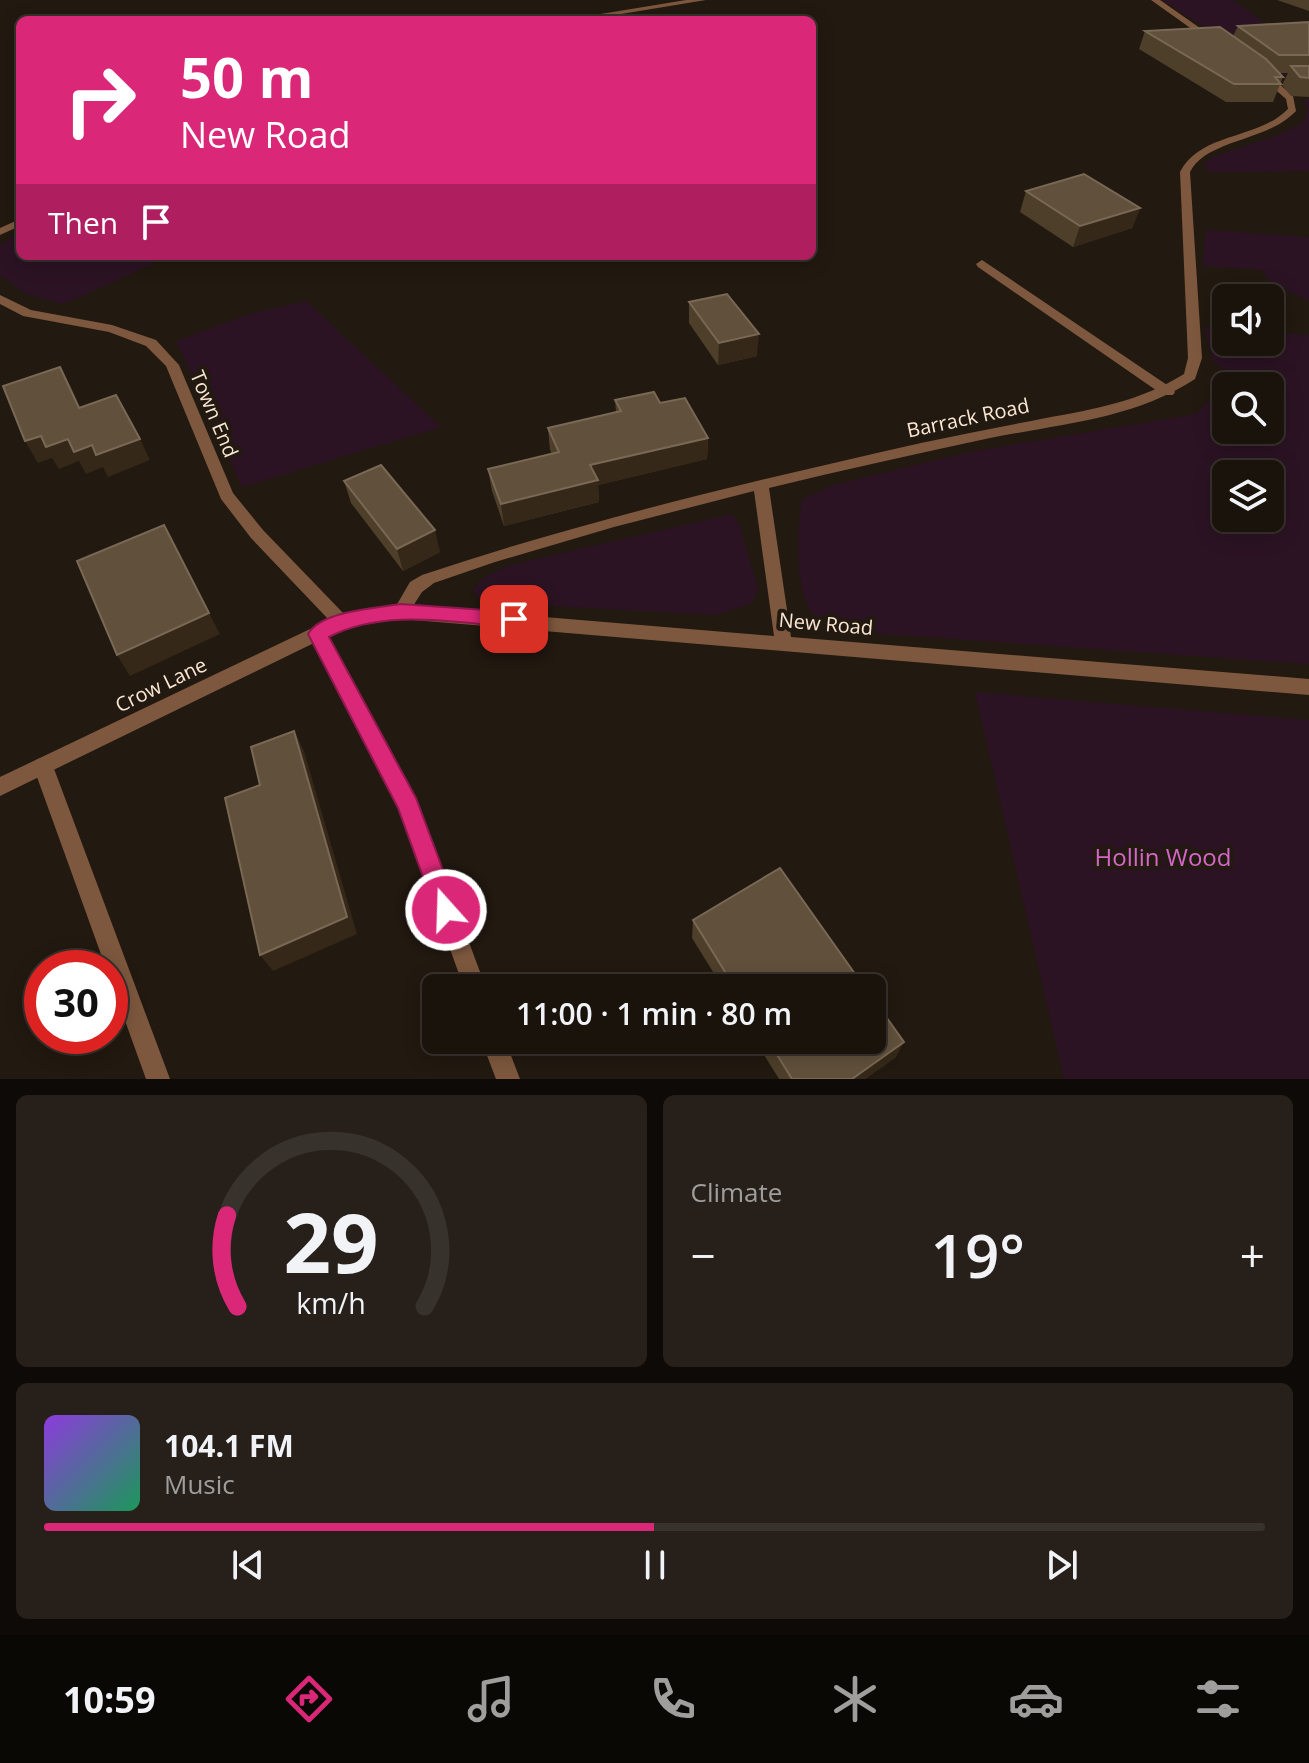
<!DOCTYPE html>
<meta charset="utf-8">
<style>
:root{--surface:#1a130c;--page:#27201a;--text:#f1f3f6;--muted:#9f9e9d;--line:#38322d;--accent:#db2777}
body{margin:0;font-family:"Open Sans",sans-serif;background:var(--page);color:var(--text);height:100vh;display:flex;flex-direction:column;font-size:30px;white-space:nowrap}
*{box-sizing:border-box;margin:0}
p{font-size:26px;color:var(--muted)}
.icon{flex:none;width:44px;height:44px;fill:none;stroke:currentColor;stroke-width:2;stroke-linecap:round;stroke-linejoin:round}
.map{position:relative;height:1079px;overflow:hidden}
.sheet{display:flex;flex-direction:column;gap:16px;padding:16px;background:#0e0a07;flex:1}
.sheet>*{flex:none}
.hud{position:absolute;left:16px;top:16px;width:800px;height:244px;border-radius:12px;box-shadow:0 4px 20px #0003,0 0 0 2px var(--line);background:#db2777;color:#fff;overflow:hidden}
.controls{position:absolute;left:1212px;top:284px;display:grid;gap:16px}
.controls a{display:grid;place-items:center;width:72px;height:72px;border-radius:12px;background:var(--surface);box-shadow:0 4px 20px #0003,0 0 0 2px var(--line);font-size:40px}
.speed{position:absolute;left:24px;top:950px;display:flex;gap:16px;font-size:40px;font-weight:700;text-align:center}
.speed>*{display:grid;place-content:center;width:104px;height:104px;border-radius:50%;background:var(--surface);box-shadow:0 4px 20px #0003,0 0 0 2px var(--line);line-height:1}
.speed .limit{border:12px solid #d22;background:#fff;color:#111}
.pin{position:absolute;display:grid;place-items:center;width:68px;height:68px;color:#fff;margin:-34px;border-radius:16px;box-shadow:0 4px 12px #0006}
.me{position:absolute;width:88px;margin:-44px;rotate:340deg;stroke-linejoin:round;filter:drop-shadow(0 0 6px #0008)}
.turn{display:flex;align-items:center;gap:28px;height:168px;padding:0 32px;font-size:36px}
.turn .icon{width:104px;height:104px;stroke-width:2.5}
.turn b{display:block;font-size:56px;line-height:68px}
.then{display:flex;align-items:center;height:76px;padding:0 32px;background:#0003;gap:16px;font-size:30px}
.big{font-size:60px;font-weight:600;line-height:1.1}
.sheet .tile{flex:1;display:flex;flex-direction:column;justify-content:center;gap:12px;min-width:0;padding:0 28px;border-radius:12px;background:var(--page)}
.sheet .dial{align-items:center;gap:0}
.dial svg{height:208px;overflow:visible;fill:none;stroke:var(--line);stroke-width:7;stroke-linecap:round;text-anchor:middle}
.dial text{fill:var(--text);stroke:none}
.song{display:flex;align-items:center;gap:24px}
.cover{width:96px;height:96px;border-radius:12px;background:linear-gradient(135deg,hsl(270 70% 55%),hsl(150 70% 35%))}
.played{height:8px;border-radius:4px;background:linear-gradient(90deg,var(--accent) 50%,var(--line) 50%)}
.keys{display:flex;justify-content:space-around;direction:ltr}
.heat{display:flex;justify-content:space-between;align-items:center;font-size:44px;direction:ltr}
.sheet .tiles{flex:1;display:grid;gap:16px;grid-template-columns:1fr 1fr}
.tile:last-child{grid-column:span 2}
.trip{position:absolute;left:422px;top:974px;width:464px;height:80px;border-radius:12px;background:var(--surface);box-shadow:0 4px 20px #0003,0 0 0 2px var(--line);font-weight:600;line-height:80px;text-align:center}
.tab-bar{display:flex;height:128px;justify-content:space-around;align-items:center;background:#0a0805;color:var(--muted)}
.tab-bar .icon{width:56px;height:56px}
.tab-bar .current{color:var(--accent)}
.tab-bar b{font-size:36px;color:var(--text)}
.map>svg:first-child{display:block}
</style>
<div class="map">
<svg width="1309" height="1079" viewBox="0 0 1309 1079">
<rect width="100%" height="100%" fill="#221910"/>
<path fill="#2b1323" fill-rule="evenodd" d="M1162,0H1233L1258,18L1309,72L1281,76Z
M1305,99H1309V171L1208,172L1205,162L1213,157L1276,136L1303,123L1307,111Z
M1206,230L1309,237V301L1270,282L1262,270L1202,266Z
M20,232V256H171L64,304L26,294L0,275V245Z
M306,301L441,427L242,487L176,341L256,312Z
M1204,327L1226,329V342H1270V332L1309,335V664L855,632C844,628 823,624 815,616C794,596 797,527 802,500L833,485L974,451L1196,414L1233,375L1213,362ZM1270,386V430H1226V386ZM1270,474V518H1226V474Z
M732,514L739,525L758,588L752,603L716,615L483,602L472,590L486,576L510,565Z
M975,692L1309,720V1079H1064Z"/>
<g fill="none" stroke-linecap="round" stroke-linejoin="round">
<path fill="#7d583e" fill-rule="evenodd" d="M982,260L1173,389L1175,392L1173,395H1163L978,267L976,264Z
M43,757L50,760L53,766L170,1079H146L110,979V968H106L33,766L36,760Z"/>
<path fill="#7d583e" fill-rule="evenodd" d="M686,0H706L585,20H564Z
M1151,0H1160L1217,40L1210,42Z
M1262,74H1268L1293,96L1296,111C1267,142 1207,139 1190,172L1202,358L1195,379C1134,419 1060,424 990,438C916,454 843,470 769,488L791,637L1309,679V695L401,619L344,628L328,636L418,805L486,988H464L399,807L314,643L0,796V777L329,620L251,538L221,499L166,366L146,346L109,332L23,316L0,304V295L31,310L112,325L156,340L179,365L233,493L263,530L345,615L396,606L410,582L422,575C586,520 753,481 921,443C963,434 1005,426 1046,418C1095,409 1141,401 1184,374L1188,358L1180,172C1201,132 1258,140 1288,109L1286,99L1262,78ZM754,491L774,636L413,606L422,592L434,583L495,562L614,527Z
M20,219V226L0,235V228Z
M481,1040H505L520,1079H496Z"/>
</g>
<path fill="#4e3f2a" d="M1277,0H1309V11Z
M1309,22V97L1291,96L1282,85L1288,73H1280L1283,77L1273,102H1226L1139,49L1145,31L1233,36L1238,26Z
M1026,191L1140,208L1132,228L1073,247L1020,212Z
M689,302L757,356L718,365L689,323Z
M615,400L660,403L708,438L707,459L598,485L599,502L504,526L492,491L488,469L552,454L550,450L548,428L616,412Z
M344,481L440,552L403,571L351,503Z
M693,920L865,988H723L692,938Z
M755,1040H872L896,1057L865,1079H779Z"/>
<path fill="#352818" d="M1140,208L1132,228L1073,247L1080,226Z
M759,334L757,356L718,365L719,343Z
M60,367L72,389L91,430L79,408Z
M41,436L68,439L92,445L140,439L150,460L108,477L103,467L86,474L79,461L59,469L52,458L38,463L25,441Z
M708,438L707,459L598,485L599,502L504,526L501,504L590,465Z
M435,530L440,552L403,571L397,549Z
M209,613L220,634L130,676L117,655Z
M294,731L304,751L357,934L273,971L260,955Z
M904,1042L896,1057L865,1079H852Z"/>
<path fill="#61513c" stroke="#796854" stroke-width="2" d="M1309,22V55H1279L1238,26Z
M1220,27L1266,59L1283,77H1275L1281,84H1234L1145,31Z
M1291,66H1309V78L1300,77Z
M1084,174L1140,208L1080,226L1026,191Z
M727,294L759,334L719,343L689,302Z
M60,367L79,408L116,395L140,439L96,455L92,445L74,452L68,439L46,447L41,436L25,441L3,386Z
M654,392L660,403L685,398L708,438L590,465L598,480L501,504L488,469L559,452L548,428L621,411L615,400Z
M381,465L435,530L397,549L344,481Z
M164,525L209,613L117,655L77,561Z
M294,731L347,917L260,955L225,798L260,785L251,747Z
M780,868L865,988H735L693,920Z
M872,997L904,1042L852,1079H792L768,1040H872Z"/>
<path fill="#db2777" stroke="#8e194d" stroke-width="2" d="M401,604L514,612L521,614L524,619L521,625L514,627C455,623 384,608 329,637L416,798L458,910L455,918L446,922L438,918L398,808L308,634C321,611 376,608 401,604Z"/>
<g text-anchor="middle" stroke-width="8" stroke-linejoin="round" paint-order="stroke">
<g font-size="20" fill="#fbe7d4" stroke="#221910">
<text transform="translate(214 414) rotate(67)" y="7">Town End</text>
<text transform="translate(968 418) rotate(-12)" y="7">Barrack Road</text>
<text transform="translate(826 624) rotate(5)" y="7">New Road</text>
<text transform="translate(161 685) rotate(-26)" y="7">Crow Lane</text>
</g>
<g font-size="24" fill="#d566c9" stroke="#221910">
<text x="1163" y="866">Hollin Wood</text>
</g>
</g>
</svg>
<div class="controls">
<a><svg class="icon" aria-label="sound" viewBox="0 0 24 24"><path d="M4 9h4l5-4v14l-5-4H4zM17 9q2 3 0 6"/></svg></a>
<a><svg class="icon" aria-label="search" viewBox="0 0 24 24"><circle cx="10" cy="10" r="6"/><path d="M15 15l6 6"/></svg></a>
<a><svg class="icon" aria-label="layers" viewBox="0 0 24 24"><path d="M12 4l9 5-9 5-9-5zM3 14l9 5 9-5"/></svg></a>
</div>
<div class="speed"><div class="limit">30</div></div>
<div class="pin" style="left:514px;top:619px;background:#d93025"><svg class="icon" aria-label="arrive" viewBox="0 0 24 24"><path d="M6 21V4h12l-3 4 3 4H6"/></svg></div>
<svg class="me" style="left:446px;top:910px" viewBox="-20 -20 40 40"><circle r="17" fill="#db2777" stroke="#fff" stroke-width="3"/><path d="M0-11L8 9 0 5-8 9z" fill="#fff"/></svg>
<div class="trip">11:00 · 1 min · 80 m</div>
<div class="hud">
<div class="turn"><svg class="icon" aria-label="right" viewBox="0 0 24 24"><path d="M7 20v-9h11M14 6l5 5-5 5"/></svg><div><b>50 m</b>New Road</div></div>
<div class="then">Then<svg class="icon" aria-label="arrive" viewBox="0 0 24 24"><path d="M6 21V4h12l-3 4 3 4H6"/></svg></div>
</div>
</div>
<section class="sheet">
<div class="tiles">
<div class="tile dial"><svg viewBox="0 0 100 80">
<path d="M14 69A42 42 0 1 1 86 69"/>
<path d="M14 69A42 42 0 0 1 10 34" stroke="#db2777"/>
<text x="50" y="56" font-size="32" font-weight="700">29</text>
<text x="50" y="72" font-size="11">km/h</text>
</svg></div>
<div class="tile"><p>Climate</p>
<div class="heat"><a>−</a><b class="big">19°</b><a>+</a></div>
</div>
<div class="tile">
<div class="song"><i class="cover"></i><div><b>104.1 FM</b><p>Music</p></div></div>
<div class="played"></div>
<div class="keys"><svg class="icon" aria-label="previous" viewBox="0 0 24 24"><path d="M18 5L8 12l10 7zM5 5v14"/></svg><svg class="icon" aria-label="pause" viewBox="0 0 24 24"><path d="M8 5v14M16 5v14"/></svg><svg class="icon" aria-label="next" viewBox="0 0 24 24"><path d="M6 5l10 7-10 7zM19 5v14"/></svg></div>
</div>
</div>
</section>
<nav class="tab-bar">
<b>10:59</b>
<svg class="icon current" aria-label="directions" viewBox="0 0 24 24"><path d="M12 3l9 9-9 9-9-9zM9 14v-3h6M13 9l2 2-2 2"/></svg>
<svg class="icon" aria-label="music" viewBox="0 0 24 24"><path d="M9 18V5l10-2v13"/><circle cx="6" cy="18" r="3"/><circle cx="16" cy="16" r="3"/></svg>
<svg class="icon" aria-label="phone" viewBox="0 0 24 24"><path d="M5 4h4l2 5-3 2q2 4 5 5l2-3 5 2v4C11 20 4 13 5 4z"/></svg>
<svg class="icon" aria-label="climate" viewBox="0 0 24 24"><path d="M12 3v18M4 7l16 10M4 17L20 7"/></svg>
<svg class="icon" aria-label="car" viewBox="0 0 24 24"><path d="M5 17H2v-5l4-1 3-4h7l3 4 3 1v5h-3M9 17h6M6 11h13"/><circle cx="7" cy="17" r="2"/><circle cx="17" cy="17" r="2"/></svg>
<svg class="icon" aria-label="filters" viewBox="0 0 24 24"><path d="M4 7h16M4 17h16"/><circle cx="9" cy="7" r="2"/><circle cx="15" cy="17" r="2"/></svg>
</nav>
